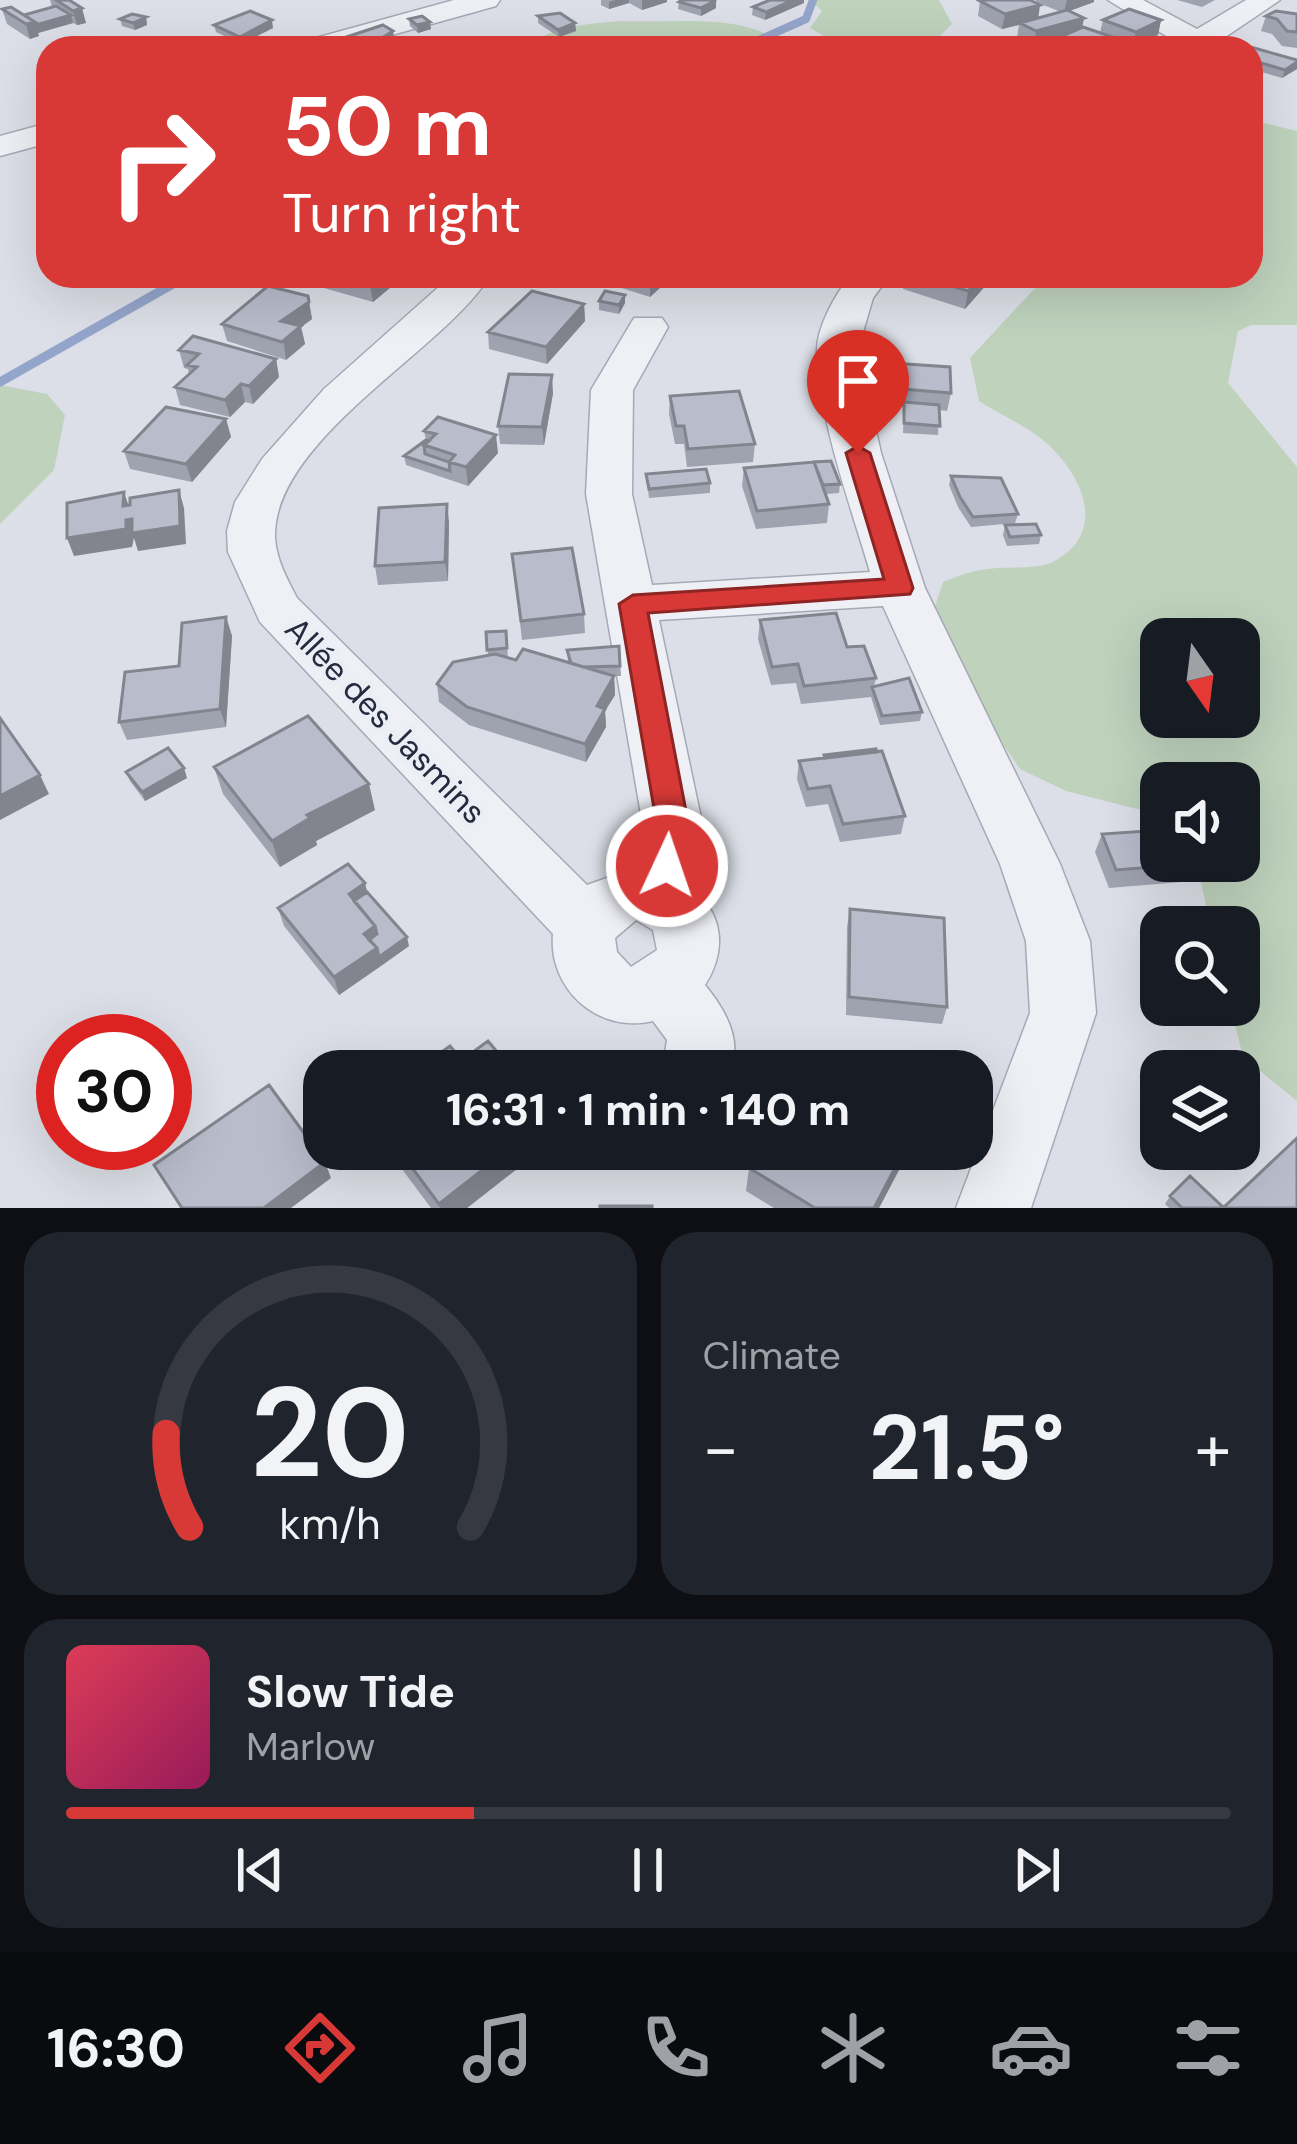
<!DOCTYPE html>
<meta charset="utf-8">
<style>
:root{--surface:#171b24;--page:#20242c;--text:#f1f3f6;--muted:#9ea1a6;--line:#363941;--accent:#d83936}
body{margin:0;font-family:"DM Sans",sans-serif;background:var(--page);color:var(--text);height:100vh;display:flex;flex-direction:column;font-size:45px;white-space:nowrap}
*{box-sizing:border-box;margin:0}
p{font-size:39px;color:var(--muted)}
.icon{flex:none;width:66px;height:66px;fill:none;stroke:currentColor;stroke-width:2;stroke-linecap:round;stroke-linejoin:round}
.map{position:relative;height:1208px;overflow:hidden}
.drawer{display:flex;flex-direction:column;gap:24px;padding:24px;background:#0d0f14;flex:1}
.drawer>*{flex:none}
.guide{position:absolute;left:36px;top:36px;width:1227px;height:252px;border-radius:36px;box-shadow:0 12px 48px #0002;background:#d83936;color:#fff;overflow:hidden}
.needle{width:78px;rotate:166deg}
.tools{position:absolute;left:1140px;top:618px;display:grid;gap:24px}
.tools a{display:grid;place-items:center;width:120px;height:120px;border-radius:24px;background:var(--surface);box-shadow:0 12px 48px #0002;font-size:60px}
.speed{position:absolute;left:36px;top:1014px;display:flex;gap:24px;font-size:60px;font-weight:700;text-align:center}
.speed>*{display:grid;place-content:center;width:156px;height:156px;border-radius:50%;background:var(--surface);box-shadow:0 12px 48px #0002;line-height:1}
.speed .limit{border:18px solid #d22;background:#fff;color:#111}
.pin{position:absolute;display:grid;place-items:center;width:102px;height:102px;color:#fff;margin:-123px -51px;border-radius:50% 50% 50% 0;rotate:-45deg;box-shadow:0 0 12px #0007}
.pin .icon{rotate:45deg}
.me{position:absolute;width:132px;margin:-66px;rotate:3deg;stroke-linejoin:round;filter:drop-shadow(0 0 9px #0008)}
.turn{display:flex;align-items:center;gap:42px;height:252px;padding:0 48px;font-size:54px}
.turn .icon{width:156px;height:156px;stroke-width:2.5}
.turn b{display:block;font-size:84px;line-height:102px}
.big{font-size:90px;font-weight:700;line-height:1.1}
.drawer .card{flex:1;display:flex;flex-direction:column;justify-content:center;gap:18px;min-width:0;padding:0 42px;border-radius:36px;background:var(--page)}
.drawer .dial{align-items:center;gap:0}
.dial svg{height:312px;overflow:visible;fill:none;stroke:var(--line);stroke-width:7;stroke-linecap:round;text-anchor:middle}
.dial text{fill:var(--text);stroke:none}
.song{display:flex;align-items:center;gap:36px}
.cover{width:144px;height:144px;border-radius:18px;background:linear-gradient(135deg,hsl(350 70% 55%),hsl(330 70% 35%))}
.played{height:12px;border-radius:6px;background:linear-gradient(90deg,var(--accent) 35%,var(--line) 35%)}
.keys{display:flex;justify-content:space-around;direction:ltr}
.heat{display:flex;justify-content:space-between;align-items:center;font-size:66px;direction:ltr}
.drawer .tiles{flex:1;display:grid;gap:24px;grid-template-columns:1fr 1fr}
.card:last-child{grid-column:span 2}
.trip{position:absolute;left:303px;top:1050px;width:690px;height:120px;border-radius:36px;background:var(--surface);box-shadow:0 12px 48px #0002;font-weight:700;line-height:120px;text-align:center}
.tabs{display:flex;height:192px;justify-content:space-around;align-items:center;background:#090b0e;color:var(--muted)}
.tabs .icon{width:84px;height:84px}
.tabs .on{color:var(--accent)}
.tabs b{font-size:54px;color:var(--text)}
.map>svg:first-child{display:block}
</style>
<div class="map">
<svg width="1297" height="1208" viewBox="0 0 1297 1208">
<rect width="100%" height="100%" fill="#dcdfe7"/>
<path fill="#bed2bc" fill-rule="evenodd" d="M811,0H939L952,24L927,48H844L810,28L822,11Z
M622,21C679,24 743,11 790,48H527C549,25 591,24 622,21Z
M1251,120L1297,131V325H1251L1238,331L1228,383L1297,467V1101L1243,1057L1230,1005H1239V927H1211L1196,861H1239V783H1161V815L1066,791L1020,769L949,664L930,621L943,582C957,577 972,570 988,569C1007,566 1036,570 1053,562C1110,532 1082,473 1043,440C1025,425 999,414 979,401L970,358L1035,288L1030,276H1251ZM1161,639H1239V717H1161Z
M0,385L47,394L65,415L54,470L0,524Z"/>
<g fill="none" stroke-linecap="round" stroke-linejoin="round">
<path stroke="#94a5cb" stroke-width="8" d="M741,48L806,19L813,0"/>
<path stroke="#94a5cb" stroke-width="9" d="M0,382L187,276"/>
<defs>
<path id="minor" d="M454,0H500L496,6L345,48H297L301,42Z
M1108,0H1143L1197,29L1246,0H1280L1209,48H1172L1176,42Z
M48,123V143L0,156V136Z
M451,276H481L485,283C437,353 273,442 275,537C276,559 287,579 297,598L587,885L635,868L644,832L586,494L591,390L634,318H662L668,327L633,390L632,494L652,585L870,572C851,507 819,420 817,353C816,328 835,295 850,276H889L873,298L858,349L881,453L925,588L1060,864L1090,941L1096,1013L1031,1208H956L1030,1013L1026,941L1000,864L883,606L659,620L704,832L692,889C725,915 726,952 705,985C725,1009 743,1041 730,1071H662L667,1040L653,1021C599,1034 548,990 553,934L260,622L228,552L227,531L235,502L262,459L324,389ZM636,920L653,930L657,950L631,967L617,952L615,938Z"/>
</defs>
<use href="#minor" stroke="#a5a9b5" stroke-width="3"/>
<use href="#minor" fill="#eff0f6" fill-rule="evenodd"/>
</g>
<path fill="#9fa2af" d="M50,0H69L86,23L77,25L73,23L38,33L39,36L30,39L7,24L2,9L24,15L52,7Z
M601,0H667V2L642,10L629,3L609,9L601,5Z
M716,0V8L701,16L678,9L679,2Z
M770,0H804V3L765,20L752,15L753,7Z
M1036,0H1094V2L1069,11L1084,18L1082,27L1100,33L1103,20H1161L1158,35L1132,46L1121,42L1119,48H1054L1055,40L1034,46L1017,38L1019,25L1002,29L978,16L980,1L1038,18L1061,12L1036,2Z
M1177,0H1215L1202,7Z
M1297,14V48L1282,46L1272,34L1261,31L1266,16Z
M538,16L575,23L576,31L559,37L538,23Z
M146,17L147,25L135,30L122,26L120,19Z
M409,19L431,29L418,33L410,26Z
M214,25L273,28L241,44L216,32Z
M1251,48L1297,69L1282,78L1251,69Z
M315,276H396L397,282L373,302L317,286Z
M590,276H673L650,297L590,278Z
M760,276H798L789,285Z
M904,276H994L965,309L903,289Z
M625,295V303L619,314L599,310V301Z
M308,296L312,319L301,327L305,344L286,360L227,341L222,324Z
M584,304L585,321L547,364L489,349L488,332Z
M179,350L276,359L279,377L253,404L245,402L230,417L180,405L175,387L189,374L188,369L184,368Z
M892,363L951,393L947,411L939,410L938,435L903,433L904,407L889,406Z
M553,393L544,445L500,444L498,426Z
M670,396L755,444L753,462L687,467L684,444H675L669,414Z
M226,419L231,437L192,482L130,469L124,451Z
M424,431L498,453L468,486L406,465L404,456L426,440Z
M744,468L840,484L839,493L826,494L829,504L827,523L756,529L742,486Z
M646,474L710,483V493L649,498Z
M951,476L1018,514L1015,523L971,527L958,507L949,485Z
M449,522L448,581L378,585L375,566Z
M1005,525L1041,535L1039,544L1007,546L1003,535Z
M512,554L584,614L585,633L522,640Z
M226,617L232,636L226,727L127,740L119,722L179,666Z
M760,620L847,647L876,678L874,687L922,712L920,721L880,725L871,697L801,704L796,683L771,685L758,639Z
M506,631L508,658L516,660L568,662L567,650L619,646L621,676H614L615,695L605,711L606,727L586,762L469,725L439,702L437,684L488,655L486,632Z
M799,761L905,816L901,834L840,842L828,804L806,807L797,779Z
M214,767L375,810L316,841L317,845L280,867L223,794Z
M126,772L187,778L145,801L130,781Z
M1102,834L1203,863L1194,881L1109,888L1095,852Z
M365,883L367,892L409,946L339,995L284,926L278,908Z
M850,909L947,1007L942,1024L846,1015L847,927Z
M387,1149H536V1154L467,1208H431Z
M760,1149H910L879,1208H774L746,1191L749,1168Z
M1170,1196L1224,1208H1297H1169L1165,1204Z"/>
<path fill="#82848e" d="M615,0H629V3L609,9V2Z
M642,0H667V2L642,10Z
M716,0V8L701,16V8Z
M793,0H804V3L765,20L766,12Z
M1067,0H1094V2L1064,13Z
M1040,5L1038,20L1002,29L1005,14Z
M82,8L86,23L77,25L73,11Z
M71,15L73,23L38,33L39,36L30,39L26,24Z
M146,17L147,25L135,30L133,23Z
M1084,18L1081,33L1034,46L1036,31Z
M272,20L273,28L241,44L240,37Z
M1161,20L1158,35L1132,46L1136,32Z
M430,22L431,29L418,33L417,25Z
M575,23L576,31L559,37L558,30Z
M393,31L395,46L392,48H353Z
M1297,62V69L1282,78L1285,70Z
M381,276H396L397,282L373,302L370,285Z
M654,276H673L650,297V280Z
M983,276H994L965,309L968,291Z
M625,295V303L619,314V305Z
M309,302L312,319L301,327L305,344L286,360L281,321Z
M584,304L585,321L547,364L546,347Z
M276,359L279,377L253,404L249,386Z
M552,375L553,393L544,445L542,427Z
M241,384L245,402L230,417L225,400Z
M226,419L231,437L192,482L186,464Z
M496,435L498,453L468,486L466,467Z
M179,490L184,508L186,544L138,551L134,538L132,547L74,556L67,538L123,506L124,492L130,510Z
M447,504L449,522L448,581L445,562Z
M226,617L232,636L226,727L220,709Z
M614,676L615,695L605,711L606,727L586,762L585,744L597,706Z
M184,768L187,778L145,801L142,792Z
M40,775L49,794L0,820V796Z
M369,784L375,810L316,841L317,845L280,867L272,841L307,815Z
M365,883L369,901L351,903L349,894Z
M375,926L380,943L372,949L364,934Z
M407,937L409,946L381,966L379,957Z
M377,948L381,966L339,995L334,977Z
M509,1149H536V1154L467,1208H440L439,1204Z
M905,1149H910L879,1208H874Z
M325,1162L331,1178L291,1208H264Z"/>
<path fill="#b9bccb" stroke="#82848e" stroke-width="3" d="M56,0H69L82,8L73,11Z
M682,0H716L701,8L679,2Z
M770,0H793L766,12L753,7Z
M986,0H1030L1040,5L1005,14L980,1Z
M56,6L71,15L36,25L35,22L24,15Z
M11,7L35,22L26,24L2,9Z
M1129,9L1161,20L1136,32L1103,20Z
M1067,10L1084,18L1036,31L1020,23Z
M250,11L272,20L240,37L214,25Z
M1276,11L1297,14V32L1287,31L1277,19L1266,16Z
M560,13L575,23L558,30L538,16Z
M132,14L146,17L133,23L120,19Z
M422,16L430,22L417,25L409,19Z
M383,25L393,31L377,41L353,48H340L331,42Z
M1083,27L1121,40L1104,48H1080L1055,39Z
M1247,46L1297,60V62L1285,70L1251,60V48H1243Z
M339,276H381L370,285Z
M919,276H983L968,291Z
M268,286L308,296L309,302L281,321L301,326L282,342L222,324Z
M532,291L584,304L546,347L488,332Z
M605,291L625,295L619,305L599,301Z
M193,336L276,359L249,386L241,384L225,400L175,387L197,367L187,365L199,354L179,350Z
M892,363L950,367L951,393L891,388Z
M509,374L552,375L542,427L498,426Z
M739,391L755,444L688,449L684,426H676L670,396Z
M904,402L939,405L940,426L904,423Z
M166,407L226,419L186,464L124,451Z
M438,417L496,435L466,467L449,462L455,455L424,445L436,434L424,431Z
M426,440L429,441L424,445L425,454L449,462L450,471L404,456Z
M831,461L840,484L823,485L814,462Z
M814,462L829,504L757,511L744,468Z
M706,469L710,483L649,489L646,474Z
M951,476L1001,478L1018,514L973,517L960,497Z
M179,490L180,526L132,533V519L126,520V529L67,538V503L124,492L123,506L130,505V498Z
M447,504L445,562L375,566L379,508Z
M1036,524L1041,535L1010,537L1005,525Z
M572,548L584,614L521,621L512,554Z
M836,613L847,647L864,646L876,678L804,686L798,664L772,667L760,620Z
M226,617L220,709L119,722L125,672L179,666L182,623Z
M506,631L507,648L487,650L486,632Z
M619,646L620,666L583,667L571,663L567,650Z
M523,649L614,676L597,706L605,709L585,744L467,707L437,684L453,662L495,654L516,660Z
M909,678L922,712L882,716L872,687Z
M308,716L369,784L307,815L310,818L272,841L214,767Z
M0,718L40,775L0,796Z
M168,748L184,768L142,792L126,772Z
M876,749L877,752L825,758L824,755Z
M882,751L905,816L843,824L830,786L808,789L799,761Z
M1161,830V861H1202L1203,863L1116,870L1102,834Z
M348,864L365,883L349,894L375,926L364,934L377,948L334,977L278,908Z
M367,892L407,937L379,957L377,948L369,940L377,934L375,926L354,901Z
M850,909L944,918L947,1007L849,997Z
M488,1041L513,1071H447Z
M450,1046L462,1060L447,1071H415Z
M406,1059L414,1071H389Z
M816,1059L837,1071H808Z
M269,1085L325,1162L264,1208H182L154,1165Z
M1297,1138V1208H1223Z
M398,1149H509L439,1204Z
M760,1149H905L874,1208H815L749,1168Z
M1190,1176L1224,1208H1182L1170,1196Z
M600,1206H652V1208H600Z"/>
<path fill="#d83936" stroke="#8c2523" stroke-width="3" d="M858,446L870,453L913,588L910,594L648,613L690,832L678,875L667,879L655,875L651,866L658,832L619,604L633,595L884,579L846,453Z"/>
<g text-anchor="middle" stroke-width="9" stroke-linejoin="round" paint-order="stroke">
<g font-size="33" fill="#252a3f" stroke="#ebeef5">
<text transform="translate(386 720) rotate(46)" y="12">Allée des Jasmins</text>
</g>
</g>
</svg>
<div class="tools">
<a><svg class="needle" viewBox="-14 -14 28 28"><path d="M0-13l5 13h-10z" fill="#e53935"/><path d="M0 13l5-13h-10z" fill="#9ea1a6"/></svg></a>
<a><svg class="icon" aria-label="sound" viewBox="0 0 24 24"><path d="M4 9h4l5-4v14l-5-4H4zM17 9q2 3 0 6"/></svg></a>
<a><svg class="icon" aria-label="search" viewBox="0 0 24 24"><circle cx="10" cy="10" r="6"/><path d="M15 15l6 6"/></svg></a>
<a><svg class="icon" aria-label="layers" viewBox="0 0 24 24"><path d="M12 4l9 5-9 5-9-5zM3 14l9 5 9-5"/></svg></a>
</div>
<div class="speed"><div class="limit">30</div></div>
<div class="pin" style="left:858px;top:453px;background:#d93025"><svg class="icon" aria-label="arrive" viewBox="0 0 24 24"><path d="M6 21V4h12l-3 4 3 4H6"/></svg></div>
<svg class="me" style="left:667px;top:866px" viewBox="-20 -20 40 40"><circle r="17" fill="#d83936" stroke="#fff" stroke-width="3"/><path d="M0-11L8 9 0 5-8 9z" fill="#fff"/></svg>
<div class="trip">16:31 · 1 min · 140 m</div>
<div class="guide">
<div class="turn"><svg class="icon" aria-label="right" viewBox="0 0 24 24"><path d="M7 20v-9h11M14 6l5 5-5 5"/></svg><div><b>50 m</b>Turn right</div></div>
</div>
</div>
<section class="drawer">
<div class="tiles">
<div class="card dial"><svg viewBox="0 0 100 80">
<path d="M14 69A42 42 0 1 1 86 69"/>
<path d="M14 69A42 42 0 0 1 8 45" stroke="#d83936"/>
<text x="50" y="56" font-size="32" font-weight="700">20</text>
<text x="50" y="72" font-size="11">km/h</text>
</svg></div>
<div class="card"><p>Climate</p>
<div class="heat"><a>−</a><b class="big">21.5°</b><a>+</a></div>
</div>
<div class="card">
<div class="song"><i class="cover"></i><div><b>Slow Tide</b><p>Marlow</p></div></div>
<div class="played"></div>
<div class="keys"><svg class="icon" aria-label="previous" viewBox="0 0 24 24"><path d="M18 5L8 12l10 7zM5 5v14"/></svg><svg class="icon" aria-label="pause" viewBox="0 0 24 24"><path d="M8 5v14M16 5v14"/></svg><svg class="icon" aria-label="next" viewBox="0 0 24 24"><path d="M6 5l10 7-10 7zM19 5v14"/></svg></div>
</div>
</div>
</section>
<nav class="tabs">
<b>16:30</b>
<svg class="icon on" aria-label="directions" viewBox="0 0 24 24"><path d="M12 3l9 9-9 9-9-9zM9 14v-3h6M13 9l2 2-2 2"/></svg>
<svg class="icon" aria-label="music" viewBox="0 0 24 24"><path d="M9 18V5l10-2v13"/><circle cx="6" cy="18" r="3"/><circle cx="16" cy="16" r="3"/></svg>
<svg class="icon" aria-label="phone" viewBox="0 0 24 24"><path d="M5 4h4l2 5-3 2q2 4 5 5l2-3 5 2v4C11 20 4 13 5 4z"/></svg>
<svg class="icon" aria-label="climate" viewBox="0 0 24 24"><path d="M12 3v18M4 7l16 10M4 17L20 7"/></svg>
<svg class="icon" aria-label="car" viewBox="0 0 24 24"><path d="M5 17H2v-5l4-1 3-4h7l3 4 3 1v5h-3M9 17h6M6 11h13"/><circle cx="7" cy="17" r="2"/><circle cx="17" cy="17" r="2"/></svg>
<svg class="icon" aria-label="filters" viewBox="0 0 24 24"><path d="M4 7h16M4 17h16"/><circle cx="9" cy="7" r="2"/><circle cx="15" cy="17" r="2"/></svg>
</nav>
